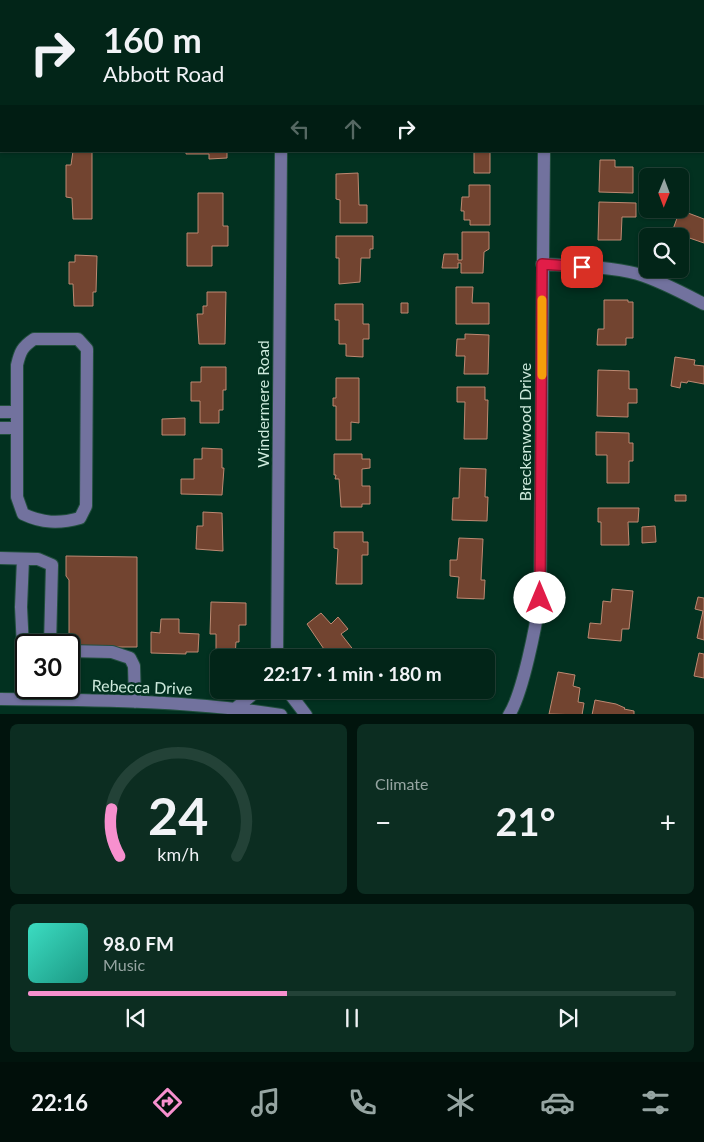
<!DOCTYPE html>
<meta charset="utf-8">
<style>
:root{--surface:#022518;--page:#0c2d21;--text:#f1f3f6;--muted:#96a5a2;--line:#234237;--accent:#f790ce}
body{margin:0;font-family:Lato,sans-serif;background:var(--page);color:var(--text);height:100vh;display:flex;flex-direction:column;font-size:19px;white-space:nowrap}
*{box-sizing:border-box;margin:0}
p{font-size:16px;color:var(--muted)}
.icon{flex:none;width:28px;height:28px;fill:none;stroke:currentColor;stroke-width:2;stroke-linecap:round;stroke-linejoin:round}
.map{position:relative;height:714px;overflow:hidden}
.details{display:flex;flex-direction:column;gap:10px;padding:10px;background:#01140d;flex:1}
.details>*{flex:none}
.banner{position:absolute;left:0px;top:0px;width:705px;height:152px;box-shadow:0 1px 4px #0004,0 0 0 1px var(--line);background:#022518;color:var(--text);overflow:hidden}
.needle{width:32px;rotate:181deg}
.controls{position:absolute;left:639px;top:168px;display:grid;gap:10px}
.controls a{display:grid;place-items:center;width:50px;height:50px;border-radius:8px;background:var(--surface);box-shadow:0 1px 4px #0004,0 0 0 1px var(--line);font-size:25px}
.speed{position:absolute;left:15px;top:634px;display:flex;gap:10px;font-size:25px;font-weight:700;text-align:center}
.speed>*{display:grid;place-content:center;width:65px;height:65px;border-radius:50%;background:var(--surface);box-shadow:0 1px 4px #0004,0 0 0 1px var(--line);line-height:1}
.speed .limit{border:2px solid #111;border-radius:8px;background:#fff;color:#111}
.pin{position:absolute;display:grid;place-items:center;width:42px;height:42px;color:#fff;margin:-21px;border-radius:10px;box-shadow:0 2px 8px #0006}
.me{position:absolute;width:55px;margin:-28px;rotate:0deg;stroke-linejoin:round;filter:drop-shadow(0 0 4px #0008)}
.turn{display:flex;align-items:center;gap:18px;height:105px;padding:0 20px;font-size:22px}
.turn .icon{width:65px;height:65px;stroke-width:2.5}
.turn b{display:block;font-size:35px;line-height:42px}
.lanes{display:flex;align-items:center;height:48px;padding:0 20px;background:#0003;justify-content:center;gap:25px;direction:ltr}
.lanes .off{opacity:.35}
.big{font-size:38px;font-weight:700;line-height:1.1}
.details .card{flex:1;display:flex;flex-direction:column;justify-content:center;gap:8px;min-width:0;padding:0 18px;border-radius:8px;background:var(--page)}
.details .dial{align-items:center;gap:0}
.dial svg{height:130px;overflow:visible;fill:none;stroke:var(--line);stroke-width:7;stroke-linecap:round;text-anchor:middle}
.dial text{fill:var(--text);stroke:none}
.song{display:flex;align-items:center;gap:15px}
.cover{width:60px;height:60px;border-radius:8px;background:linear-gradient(135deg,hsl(170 70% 55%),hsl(170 70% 35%))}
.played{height:5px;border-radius:2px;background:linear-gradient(90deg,var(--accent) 40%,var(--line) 40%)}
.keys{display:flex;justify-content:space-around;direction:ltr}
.heat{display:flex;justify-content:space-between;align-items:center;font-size:28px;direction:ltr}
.details .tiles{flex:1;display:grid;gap:10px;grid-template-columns:1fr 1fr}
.card:last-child{grid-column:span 2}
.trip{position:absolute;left:210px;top:649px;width:285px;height:50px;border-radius:8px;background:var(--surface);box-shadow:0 1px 4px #0004,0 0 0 1px var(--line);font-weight:700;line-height:50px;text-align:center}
.tab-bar{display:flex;height:80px;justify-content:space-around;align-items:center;background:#010f0a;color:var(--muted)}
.tab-bar .icon{width:35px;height:35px}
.tab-bar .selected{color:var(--accent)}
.tab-bar b{font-size:22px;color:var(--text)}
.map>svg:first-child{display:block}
</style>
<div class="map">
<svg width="704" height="715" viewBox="0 0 704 715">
<rect width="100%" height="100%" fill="#023120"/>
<path fill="#724430" stroke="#bd8972" d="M73,151H92V219H73L72,198L66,197V165H71Z
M186,151H227V158L209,159V154H186Z
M474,151H490V173H474Z
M600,160H615V167H633V193L599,192Z
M358,173L359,205H367V223H340V200L336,199V174Z
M469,185H490V225H470V220H464V211H461L462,197H469Z
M198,193H223V226H228V246H212V266H187V233H198Z
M599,202L636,203V217H622L621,240H598Z
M680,210L704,219V243L672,232Z
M462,232H489V249L484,252L483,273H461V263H458V268H442L444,254H458V260H462Z
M336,236H373V249H370V258H361L360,282L339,284V258H336Z
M75,255L97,256L96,292H93V306H74L73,284H69V262H75Z
M456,287H473L472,303H489V324H456Z
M207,292H226L225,344H199L197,314H203V306H207Z
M604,300H628V302H633V338H626V345H597L598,329H604Z
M401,303H408V313H401Z
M335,304H363V324H369V339H363V357L346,356V344H339V320H335Z
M465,334L489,335L488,374H464L465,356H456L457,339H465Z
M675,357L695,360L694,365L704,366V384L688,381L687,383L681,382L680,388L671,386Z
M201,367H226V390H223V410H219V423H200V401H191V382H201Z
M598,370L629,371V389H637V403H628V417L597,416Z
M336,378H359V423L351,422V440H336V406H333V398H336Z
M457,387H485V400H488L487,439H464L465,402H457Z
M185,418V435H162V419Z
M596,432L629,433V443H633V461H629V483H607V455H596Z
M202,448L222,449V468H224L222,495L181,494V479H194V459H202Z
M334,454H362V459H370V468L362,469V486H370V504H362V507H341L339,479H335L336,475H334Z
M460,468L486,469L485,497H488L487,521L452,520L453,498H459Z
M675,495H686V501H675Z
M598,508H639L638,522H628L629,545H601V522H598Z
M203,512L222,513L223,551L196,549L197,526H203Z
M655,526L656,542L642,543V527Z
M334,532H363V542H368V555H362V584H336L338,549L334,548Z
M459,538L483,539L481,580H485L484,599L457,598L459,577L450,576V560H457Z
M66,556L137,557V647H69V580L66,576Z
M612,589L633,591L629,629H622L621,641L588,638L590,623L601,624L603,601L611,602Z
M698,597L704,598V640L697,638L703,611L695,609Z
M211,602L246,603V625H239V642H236L235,657L216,656V634H210Z
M321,613L331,624L338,617L348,629L341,634L355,652L348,658H330L307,624Z
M161,619H179V633L199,634L198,652H186V654L151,653V632L160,633Z
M448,650H470L471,656H485V658H449Z
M699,653L704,654V678L694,676Z
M558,672L575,675L573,686L580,688L578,702L584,703L582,715L549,714Z
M595,700L616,704L625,708L624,709L634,711V715H592Z"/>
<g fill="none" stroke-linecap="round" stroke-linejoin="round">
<defs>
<path id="minor" d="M492,0L496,1
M283,1V0
M548,1V0
M542,264C574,266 607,266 638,274C661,281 683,293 704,304
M34,339H78L87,349L86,506L80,518C59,524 42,523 23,514L17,497V365C20,352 22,347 34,339Z
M0,412H17
M0,428H16
M0,558L38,559L52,565L50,645
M23,559L21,607L23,648L26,649
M69,651L112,652L130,658L134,666L135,702
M277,658L281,151
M287,690L306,715
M0,699C94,700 188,700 281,715
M236,708L258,690
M509,715C523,693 536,625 540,598L544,151"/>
</defs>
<use href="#minor" stroke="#224f3e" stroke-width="14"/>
<use href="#minor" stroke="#72729e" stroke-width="12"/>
</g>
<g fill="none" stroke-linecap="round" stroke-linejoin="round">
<defs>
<path id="route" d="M540,598L542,264L582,267"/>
</defs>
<use href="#route" stroke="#92132f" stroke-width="12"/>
<use href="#route" stroke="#e11d48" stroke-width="9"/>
<path stroke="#f59e0b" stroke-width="9" d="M542,375V300"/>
</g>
<g text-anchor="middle" stroke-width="5" stroke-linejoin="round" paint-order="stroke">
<g font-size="16" fill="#cdeadc" stroke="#023120">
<text transform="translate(263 404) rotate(-90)" y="6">Windermere Road</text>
<text transform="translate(525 432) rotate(-90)" y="6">Breckenwood Drive</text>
<text transform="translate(142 687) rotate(2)" y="6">Rebecca Drive</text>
</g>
</g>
</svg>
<div class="controls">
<a><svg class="needle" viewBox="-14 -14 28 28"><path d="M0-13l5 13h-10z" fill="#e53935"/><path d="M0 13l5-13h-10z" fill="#96a5a2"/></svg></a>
<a><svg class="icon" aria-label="search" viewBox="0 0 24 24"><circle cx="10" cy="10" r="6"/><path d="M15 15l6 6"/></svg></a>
</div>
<div class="speed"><div class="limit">30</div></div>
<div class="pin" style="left:582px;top:267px;background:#d93025"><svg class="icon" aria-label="arrive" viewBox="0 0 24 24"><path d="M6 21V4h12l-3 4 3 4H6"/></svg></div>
<svg class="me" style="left:540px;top:598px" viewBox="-20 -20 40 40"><circle r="19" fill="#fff"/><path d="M0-13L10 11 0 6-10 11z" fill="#e11d48"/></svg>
<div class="trip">22:17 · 1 min · 180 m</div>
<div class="banner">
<div class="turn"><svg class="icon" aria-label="right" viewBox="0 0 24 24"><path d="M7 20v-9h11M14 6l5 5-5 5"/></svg><div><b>160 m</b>Abbott Road</div></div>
<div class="lanes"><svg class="icon off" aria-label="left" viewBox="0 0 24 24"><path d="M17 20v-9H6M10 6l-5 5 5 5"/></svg><svg class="icon off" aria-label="ahead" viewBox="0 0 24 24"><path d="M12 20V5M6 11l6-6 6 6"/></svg><svg class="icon" aria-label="right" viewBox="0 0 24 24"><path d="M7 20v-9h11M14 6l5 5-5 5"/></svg></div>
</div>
</div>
<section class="details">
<div class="tiles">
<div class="card dial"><svg viewBox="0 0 100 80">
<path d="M14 69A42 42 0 1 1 86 69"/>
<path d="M14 69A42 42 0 0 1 9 40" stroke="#f790ce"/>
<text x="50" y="56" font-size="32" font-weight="700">24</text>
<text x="50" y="72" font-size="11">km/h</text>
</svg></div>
<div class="card"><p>Climate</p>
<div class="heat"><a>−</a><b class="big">21°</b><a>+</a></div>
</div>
<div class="card">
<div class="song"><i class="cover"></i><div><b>98.0 FM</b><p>Music</p></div></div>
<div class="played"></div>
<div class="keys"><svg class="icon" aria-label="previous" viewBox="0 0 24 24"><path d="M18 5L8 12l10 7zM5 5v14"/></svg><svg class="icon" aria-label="pause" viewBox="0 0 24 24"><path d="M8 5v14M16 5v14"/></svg><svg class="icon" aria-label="next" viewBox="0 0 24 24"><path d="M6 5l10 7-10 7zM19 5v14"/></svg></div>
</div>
</div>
</section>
<nav class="tab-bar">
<b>22:16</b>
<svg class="icon selected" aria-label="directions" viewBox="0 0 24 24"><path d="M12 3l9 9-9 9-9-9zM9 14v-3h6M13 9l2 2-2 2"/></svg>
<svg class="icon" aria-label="music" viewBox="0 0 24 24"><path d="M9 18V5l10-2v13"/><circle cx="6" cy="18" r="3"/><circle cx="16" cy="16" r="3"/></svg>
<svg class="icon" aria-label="phone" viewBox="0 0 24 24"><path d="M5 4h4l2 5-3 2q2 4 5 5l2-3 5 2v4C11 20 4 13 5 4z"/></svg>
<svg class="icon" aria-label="climate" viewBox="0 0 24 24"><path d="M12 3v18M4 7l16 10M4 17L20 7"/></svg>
<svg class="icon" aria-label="car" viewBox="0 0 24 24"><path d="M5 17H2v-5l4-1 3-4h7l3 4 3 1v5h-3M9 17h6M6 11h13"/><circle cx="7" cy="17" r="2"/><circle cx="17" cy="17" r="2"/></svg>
<svg class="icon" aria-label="filters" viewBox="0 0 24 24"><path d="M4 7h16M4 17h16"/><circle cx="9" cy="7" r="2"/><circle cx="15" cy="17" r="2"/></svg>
</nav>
